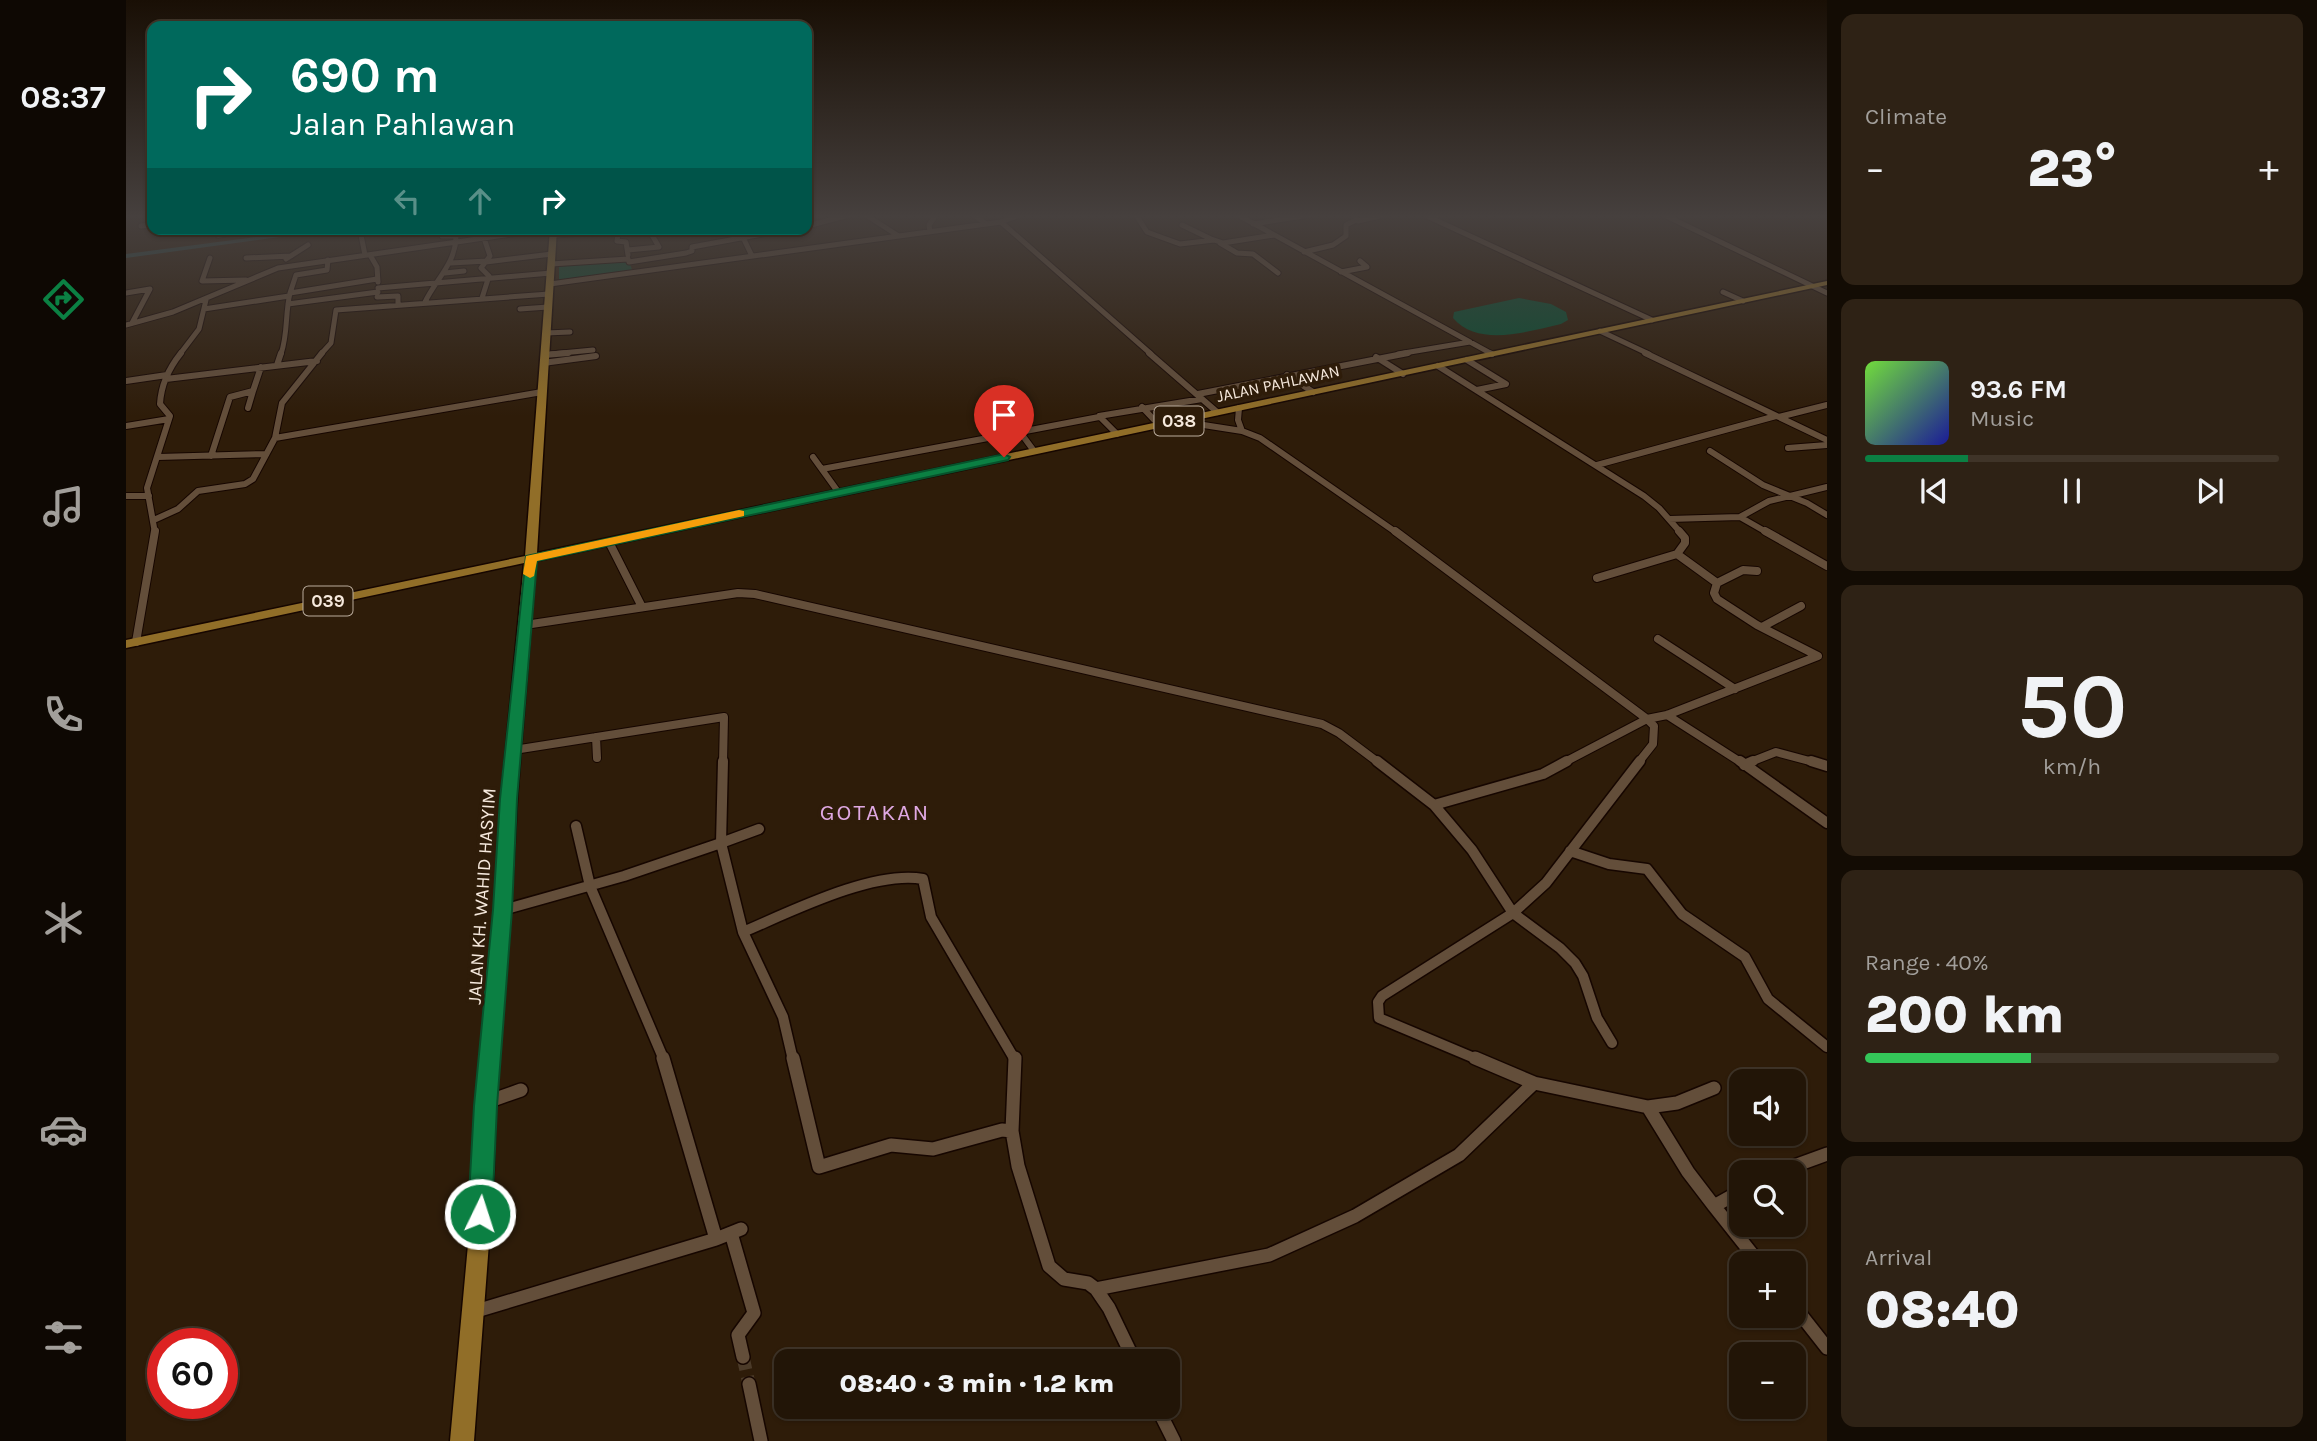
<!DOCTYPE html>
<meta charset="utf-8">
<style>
:root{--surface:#221507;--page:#2e2215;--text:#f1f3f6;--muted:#a29f9b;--line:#3f3428;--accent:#0b8043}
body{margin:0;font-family:Karla,sans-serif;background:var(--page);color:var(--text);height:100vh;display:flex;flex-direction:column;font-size:26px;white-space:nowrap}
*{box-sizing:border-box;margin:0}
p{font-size:23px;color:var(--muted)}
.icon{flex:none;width:38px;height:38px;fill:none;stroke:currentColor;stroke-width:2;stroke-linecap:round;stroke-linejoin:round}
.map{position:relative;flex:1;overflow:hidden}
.panel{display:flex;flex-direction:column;gap:14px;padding:14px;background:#130c04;width:490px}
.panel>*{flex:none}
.banner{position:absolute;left:21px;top:21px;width:665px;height:214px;border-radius:14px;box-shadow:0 2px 5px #0004,0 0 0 2px var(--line);background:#00695c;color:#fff;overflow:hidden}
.controls{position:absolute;left:1603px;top:1069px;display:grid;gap:14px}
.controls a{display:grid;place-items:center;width:77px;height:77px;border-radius:14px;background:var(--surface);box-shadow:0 2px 5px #0004,0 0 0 2px var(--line);font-size:35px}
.speed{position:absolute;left:21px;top:1328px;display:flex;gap:14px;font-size:35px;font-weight:700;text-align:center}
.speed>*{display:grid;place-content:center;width:91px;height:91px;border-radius:50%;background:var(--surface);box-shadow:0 2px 5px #0004,0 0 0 2px var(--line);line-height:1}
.speed .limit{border:10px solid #d22;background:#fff;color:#111}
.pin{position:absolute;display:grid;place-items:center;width:60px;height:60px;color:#fff;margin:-72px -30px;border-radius:50% 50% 50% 0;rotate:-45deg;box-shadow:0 0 7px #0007}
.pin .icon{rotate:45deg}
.me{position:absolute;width:77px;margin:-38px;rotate:4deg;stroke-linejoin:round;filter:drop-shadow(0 0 5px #0008)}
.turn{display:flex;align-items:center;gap:24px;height:147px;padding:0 28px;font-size:32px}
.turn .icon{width:91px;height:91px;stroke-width:2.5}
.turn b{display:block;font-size:49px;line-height:60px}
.lanes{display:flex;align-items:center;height:66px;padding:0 28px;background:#0003;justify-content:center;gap:35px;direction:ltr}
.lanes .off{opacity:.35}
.big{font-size:52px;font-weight:800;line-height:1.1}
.panel .widget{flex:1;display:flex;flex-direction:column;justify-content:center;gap:10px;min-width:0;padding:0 24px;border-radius:14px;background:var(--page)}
.panel .dial{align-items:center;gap:0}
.dial b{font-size:91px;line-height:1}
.song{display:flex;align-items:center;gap:21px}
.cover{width:84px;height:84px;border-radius:10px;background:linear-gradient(135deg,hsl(100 70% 55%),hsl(240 70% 35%))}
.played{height:7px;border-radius:4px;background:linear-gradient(90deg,var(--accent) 25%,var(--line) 25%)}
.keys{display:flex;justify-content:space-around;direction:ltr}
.heat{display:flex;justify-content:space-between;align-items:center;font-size:38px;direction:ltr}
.charge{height:10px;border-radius:5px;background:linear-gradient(90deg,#34c759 40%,var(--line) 0)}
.trip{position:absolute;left:648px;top:1349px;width:406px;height:70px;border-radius:14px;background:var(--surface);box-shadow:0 2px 5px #0004,0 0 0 2px var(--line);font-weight:800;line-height:70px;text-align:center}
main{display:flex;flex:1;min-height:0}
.tabs{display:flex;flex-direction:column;width:126px;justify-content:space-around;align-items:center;background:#0e0803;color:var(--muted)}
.tabs .icon{width:49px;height:49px}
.tabs .active{color:var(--accent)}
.tabs b{font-size:32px;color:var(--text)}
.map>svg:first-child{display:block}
</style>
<main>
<nav class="tabs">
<b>08:37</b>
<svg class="icon active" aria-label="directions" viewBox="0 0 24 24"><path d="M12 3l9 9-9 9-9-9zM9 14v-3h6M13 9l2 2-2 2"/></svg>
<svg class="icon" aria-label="music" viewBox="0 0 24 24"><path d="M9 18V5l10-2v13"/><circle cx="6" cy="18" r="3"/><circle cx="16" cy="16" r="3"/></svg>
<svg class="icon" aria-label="phone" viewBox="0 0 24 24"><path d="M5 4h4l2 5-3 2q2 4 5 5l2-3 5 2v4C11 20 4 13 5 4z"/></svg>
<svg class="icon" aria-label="climate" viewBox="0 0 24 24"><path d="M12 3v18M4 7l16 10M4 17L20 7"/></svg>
<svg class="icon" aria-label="car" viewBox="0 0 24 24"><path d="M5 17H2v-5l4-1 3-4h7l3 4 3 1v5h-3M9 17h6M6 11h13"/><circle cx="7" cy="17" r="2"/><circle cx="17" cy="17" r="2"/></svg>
<svg class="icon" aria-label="filters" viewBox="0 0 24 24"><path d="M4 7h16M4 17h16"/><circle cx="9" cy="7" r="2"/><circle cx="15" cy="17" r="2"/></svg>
</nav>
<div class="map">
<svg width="1701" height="1441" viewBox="0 0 1701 1441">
<rect width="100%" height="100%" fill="#2e1c09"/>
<path fill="#074e32" d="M502,259L507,272L433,282V264Z
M1393,298L1425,304L1440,312L1442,320L1435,324C1403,331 1353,348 1327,318L1328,312Z"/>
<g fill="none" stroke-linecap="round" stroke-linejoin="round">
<path fill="#275356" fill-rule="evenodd" d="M190,229H211L0,258V254Z"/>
<path stroke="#4c3b29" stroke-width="13" stroke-dasharray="13 7" stroke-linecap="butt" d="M617,1357L623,1384"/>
<defs>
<path id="street-far4" d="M740,215L771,235
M848,215L860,224
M1010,215L1021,232L1054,244L1088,240L1097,243L1148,235
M1112,215L1366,354
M1311,215L1303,217L1526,320
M1374,215H1400
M1538,215L1701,293
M1232,221L1258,215
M875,222L1025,354
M1127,224L1183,215
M1056,225L1087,240
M15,226L26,225
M681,226L723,215
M239,229L234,230L239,255
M613,229L626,256
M804,232L803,225L808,218L805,215
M492,233L491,241L500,242L502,255
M92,235L110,233
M428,235L530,229
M1094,243L1111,253L1127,254L1152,273
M502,250L533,247L526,235L527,230
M1178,252L1207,245L1220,236V225L1230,220
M244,255L251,267L252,282
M84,258L76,281L120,280
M120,258L165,256
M160,259L182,245
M360,262L426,254
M503,262L560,253L566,251V247L664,229
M325,263L361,261
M425,264L502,259
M1215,272L1241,267L1234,261
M319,273L338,271
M424,284L875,222L893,215
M252,288L425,273
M1597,292L1617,301
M0,293L24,289L6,323
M164,293L170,275L201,270L202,260
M251,297L272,296V304
M356,298L363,276L355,268L364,256L358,238
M299,302C310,279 330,263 330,236H316L313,229
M162,304L252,292
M78,309L163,296
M394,309L422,307
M0,325L47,312L152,268L420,229
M1474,331L1523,354
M420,333L444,332
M54,354L73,329L80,300
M155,354C162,334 159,314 164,293L251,279
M195,354L205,343L210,310L423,294
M425,354L467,350
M1272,354L1344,342"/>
<path id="street-far3" d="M1023,353L1091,412
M1363,353L1366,354
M1519,353L1701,440
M418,355L442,353
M1250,357L1277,374
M1341,360L1380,384L1351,390
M417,363L470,356
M151,365L155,353
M1312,366L1518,496L1533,508L1555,533
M1161,375L1187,392
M40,379L191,361
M0,381L41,375
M1072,394L1282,353
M1016,407L1033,425
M122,408L127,391
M1113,408L1112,420L1116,431L1134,438L1271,533
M1653,417L1701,405
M1052,421L1116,431
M0,426L43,419
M991,434L973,416L1076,399
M149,438L416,392
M1662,448L1701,445
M908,451L894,432L973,417
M1584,451L1637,485L1681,503L1701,515
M85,456L104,397L127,391L135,367
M32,457L140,454
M687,457L713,493
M1471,465L1650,416
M696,469L894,432
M0,496H23
M1614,517L1643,501L1701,487
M30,519L52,509L72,491L119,484L127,479L149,438L156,403L196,353
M1543,519L1614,517L1642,533
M29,533L21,488L44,416L34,404C35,385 43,368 55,353"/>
<path id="street-far2" d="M1269,531L1521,719L1528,726L1527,744L1512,763
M1639,531L1701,566
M483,542L516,607
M1471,578L1551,554
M1591,583L1617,570L1631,571
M399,625L612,593L629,594L1196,724L1213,733L1253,763
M1636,627L1675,606
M1532,639L1609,689
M10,642L29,531
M1541,715L1616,763
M470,737L471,758
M388,750L598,717L597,763
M1437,763L1521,719L1541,715L1692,656L1631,625L1591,599L1588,593L1591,583L1551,554L1559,543V538L1553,531
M1622,763L1650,752L1691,763"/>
<path id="street-far1" d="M597,761L595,843L633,829
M1251,761L1308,805L1346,850L1387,913L1434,948L1449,963L1457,976L1471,1018L1486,1043
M1614,761L1701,823
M1685,761L1701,766
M1618,765L1627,761
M1308,805L1417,774L1441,761
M450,826L464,886L538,1060
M1444,851L1483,864L1521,869L1556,914L1619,957L1642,999L1701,1047
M377,910L498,876L595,843L617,932L657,1017L667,1060
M617,932C664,912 747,870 797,879L805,917L889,1060
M1353,1060L1253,1018L1252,1002L1256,996L1387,913L1420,883L1514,761"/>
<path id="street" d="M667,1058L693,1167L765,1145L807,1149L876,1130L886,1131
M889,1058L886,1131L892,1166L923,1266L938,1279L962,1283L970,1289L983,1308L1009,1362
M1349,1058L1408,1083L1522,1107L1551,1103L1588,1088
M361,1102L395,1090
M1522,1107L1562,1172L1588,1206
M1652,1172L1701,1154
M1615,1191L1588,1206L1634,1264
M605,1233L628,1313L612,1335L617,1357
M590,1239L615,1229
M970,1289L1143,1255L1229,1216L1333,1155L1408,1083
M1668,1306L1701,1348
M347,1312L590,1239L537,1058
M623,1384L635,1441
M1031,1407L1048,1441"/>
<path id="primary" d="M424,229H431L411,553L1701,281V285L410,561L391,799L385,910L370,1102L367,1190L348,1441H324L347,1190L350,1102L369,910L375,799L398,563L0,648V640L399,556Z"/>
</defs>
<use href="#street-far4" stroke="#160600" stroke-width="7"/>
<use href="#street-far3" stroke="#160600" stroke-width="8"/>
<use href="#street-far2" stroke="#160600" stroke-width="10"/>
<use href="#street-far1" stroke="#160600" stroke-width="13"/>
<use href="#street" stroke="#160600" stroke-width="16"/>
<use href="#primary" stroke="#160600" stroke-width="3"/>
<use href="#street-far4" stroke="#634e3a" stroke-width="5"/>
<use href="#street-far3" stroke="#634e3a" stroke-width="6"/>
<use href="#street-far2" stroke="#634e3a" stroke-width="8"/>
<use href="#street-far1" stroke="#634e3a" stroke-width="10"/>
<use href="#street" stroke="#634e3a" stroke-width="13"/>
<use href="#primary" fill="#916e28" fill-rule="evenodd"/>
</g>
<linearGradient id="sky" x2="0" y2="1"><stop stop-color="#190f05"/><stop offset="0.52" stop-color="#46403e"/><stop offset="1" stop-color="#46403e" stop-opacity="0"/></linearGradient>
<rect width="1701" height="416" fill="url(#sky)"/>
<path fill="#0b8043" stroke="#07532c" stroke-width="2" d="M878,454L884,457L882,460L411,561L391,799L386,910L371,1106L366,1214L363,1223L354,1226L346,1223L342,1214L348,1106L367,910L374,799L400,556Z"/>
<path fill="#f59e0b" d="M613,510L618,511V516L411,561L408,576L404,578L397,574L400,556Z"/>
<g text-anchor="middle" stroke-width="7" stroke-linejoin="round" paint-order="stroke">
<g font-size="16" fill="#f6e9dd" stroke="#2e1c09">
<text transform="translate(1152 383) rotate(-12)" y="6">JALAN PAHLAWAN</text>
</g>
<g fill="#2e1c09" stroke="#baac9d" stroke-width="2">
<rect x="1028.5" y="406.5" width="49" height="29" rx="5"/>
<rect x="177.5" y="586.5" width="49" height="29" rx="5"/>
</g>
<g font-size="18" font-weight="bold" fill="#f6e9dd">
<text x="1053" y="427">038</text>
<text x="202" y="607">039</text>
</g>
<g font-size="19" fill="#f6e9dd" stroke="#2e1c09">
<text transform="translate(355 896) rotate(-86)" y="7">JALAN KH. WAHID HASYIM</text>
</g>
<g font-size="23" letter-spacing="2" fill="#dfa8e2" stroke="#2e1c09">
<text x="749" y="820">GOTAKAN</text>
</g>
</g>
</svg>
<div class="controls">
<a><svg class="icon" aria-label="sound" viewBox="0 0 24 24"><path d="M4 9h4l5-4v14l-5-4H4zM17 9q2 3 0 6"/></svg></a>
<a><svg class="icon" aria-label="search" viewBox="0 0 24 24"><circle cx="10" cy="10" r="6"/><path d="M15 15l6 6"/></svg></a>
<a>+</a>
<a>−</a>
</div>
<div class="speed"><div class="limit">60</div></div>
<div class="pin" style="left:878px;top:457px;background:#d93025"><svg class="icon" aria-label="arrive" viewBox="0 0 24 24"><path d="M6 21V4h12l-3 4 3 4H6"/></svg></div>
<svg class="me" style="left:354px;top:1214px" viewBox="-20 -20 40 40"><circle r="17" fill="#0b8043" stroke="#fff" stroke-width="3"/><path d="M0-11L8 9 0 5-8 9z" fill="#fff"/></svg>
<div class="trip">08:40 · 3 min · 1.2 km</div>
<div class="banner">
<div class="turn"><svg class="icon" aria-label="right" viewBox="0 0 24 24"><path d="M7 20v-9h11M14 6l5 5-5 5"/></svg><div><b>690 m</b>Jalan Pahlawan</div></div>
<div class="lanes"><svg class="icon off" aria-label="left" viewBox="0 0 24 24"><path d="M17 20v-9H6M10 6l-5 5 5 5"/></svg><svg class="icon off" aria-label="ahead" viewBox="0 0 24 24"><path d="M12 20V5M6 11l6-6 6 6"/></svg><svg class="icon" aria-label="right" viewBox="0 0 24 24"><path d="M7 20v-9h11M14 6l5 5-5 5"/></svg></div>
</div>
</div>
<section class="panel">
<div class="widget"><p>Climate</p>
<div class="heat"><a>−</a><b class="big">23°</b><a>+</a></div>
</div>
<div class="widget">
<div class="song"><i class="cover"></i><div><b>93.6 FM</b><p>Music</p></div></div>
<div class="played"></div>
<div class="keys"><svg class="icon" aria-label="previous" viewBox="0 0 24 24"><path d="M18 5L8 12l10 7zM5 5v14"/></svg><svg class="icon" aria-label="pause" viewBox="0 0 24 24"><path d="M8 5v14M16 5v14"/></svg><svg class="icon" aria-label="next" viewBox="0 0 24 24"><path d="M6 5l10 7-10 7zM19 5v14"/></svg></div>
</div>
<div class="widget dial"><b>50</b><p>km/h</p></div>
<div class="widget"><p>Range · 40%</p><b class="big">200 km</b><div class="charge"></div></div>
<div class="widget"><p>Arrival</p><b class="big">08:40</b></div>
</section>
</main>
